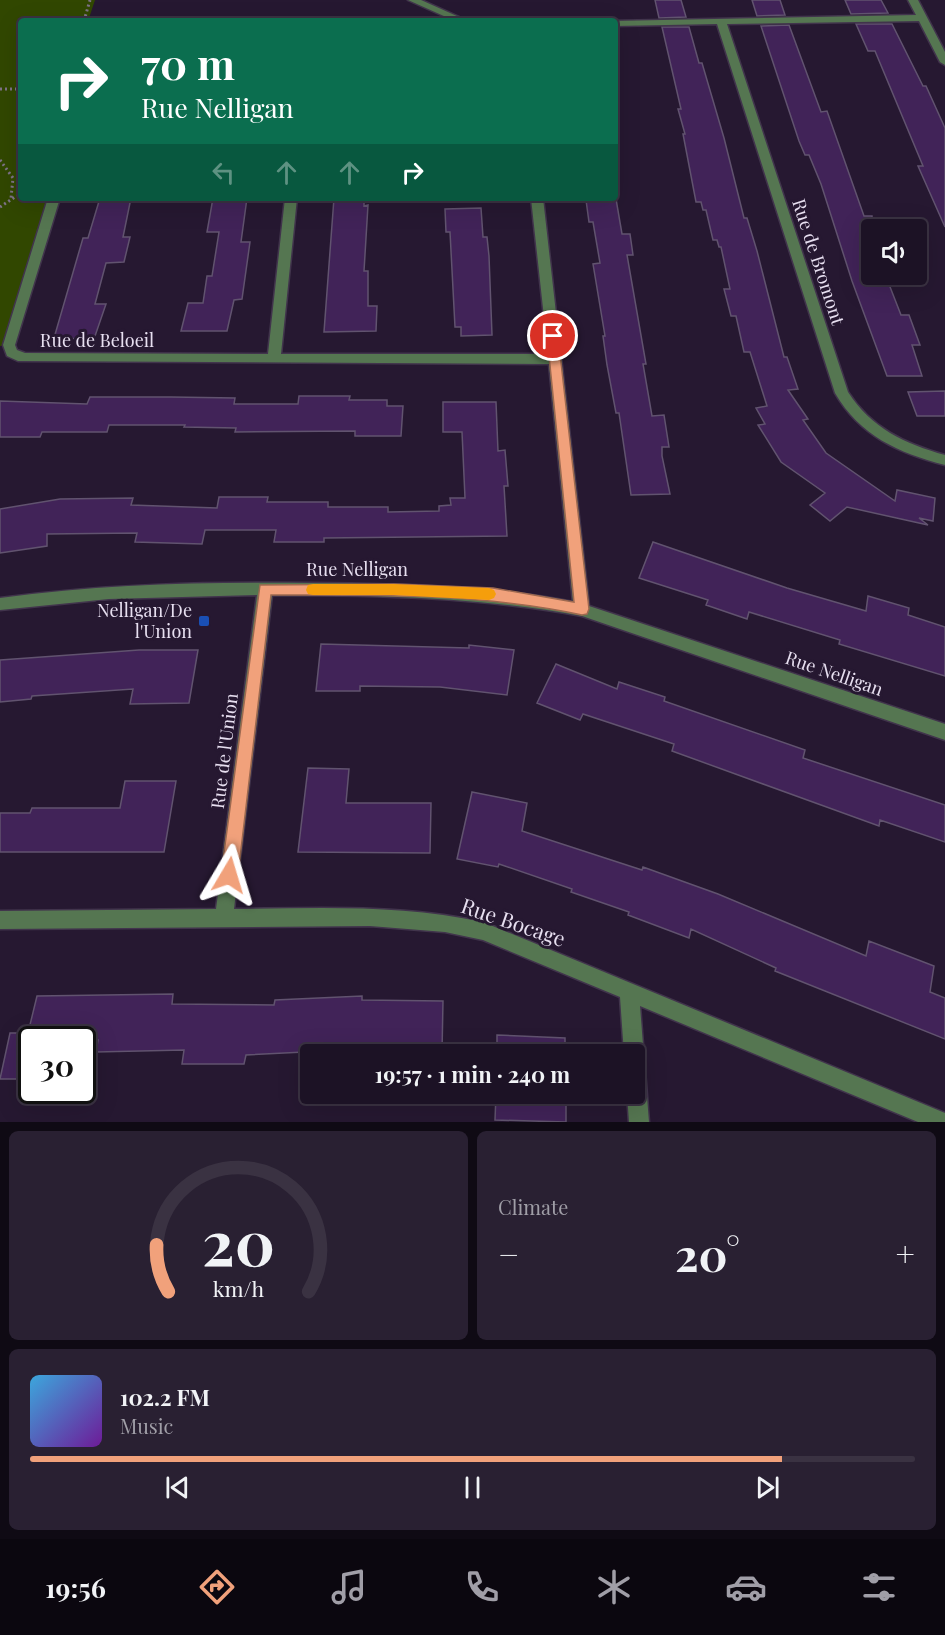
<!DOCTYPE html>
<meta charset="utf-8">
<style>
:root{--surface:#1c1225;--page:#292032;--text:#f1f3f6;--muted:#a09ea7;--line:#3a3242;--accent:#f1a17b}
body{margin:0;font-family:"Playfair Display",serif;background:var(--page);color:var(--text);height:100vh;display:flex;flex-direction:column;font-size:22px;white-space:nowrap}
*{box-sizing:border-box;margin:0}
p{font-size:20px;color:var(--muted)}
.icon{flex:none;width:33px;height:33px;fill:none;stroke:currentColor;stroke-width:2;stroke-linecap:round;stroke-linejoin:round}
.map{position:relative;height:1122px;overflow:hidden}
.panel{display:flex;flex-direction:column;gap:9px;padding:9px;background:#0f0a14;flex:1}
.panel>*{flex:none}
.guide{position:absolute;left:18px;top:18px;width:600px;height:183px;border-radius:6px;box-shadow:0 6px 24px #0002,0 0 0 2px var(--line);background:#0b6e4f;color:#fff;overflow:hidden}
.tools{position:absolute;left:861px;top:219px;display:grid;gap:12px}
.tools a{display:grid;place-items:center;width:66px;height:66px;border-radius:6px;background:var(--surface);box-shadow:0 6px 24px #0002,0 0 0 2px var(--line);font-size:30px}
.speed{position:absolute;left:18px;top:1026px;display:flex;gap:12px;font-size:30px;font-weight:700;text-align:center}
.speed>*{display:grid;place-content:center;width:78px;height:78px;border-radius:50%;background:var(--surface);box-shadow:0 6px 24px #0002,0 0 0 2px var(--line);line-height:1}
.speed .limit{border:3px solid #111;border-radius:9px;background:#fff;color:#111}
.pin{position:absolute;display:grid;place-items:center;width:51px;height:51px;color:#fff;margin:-26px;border:3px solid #fff;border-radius:50%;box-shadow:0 2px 6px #0007}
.me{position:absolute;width:66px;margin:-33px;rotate:7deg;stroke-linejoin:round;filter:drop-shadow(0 0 4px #0008)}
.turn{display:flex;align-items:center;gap:21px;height:126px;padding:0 24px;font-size:27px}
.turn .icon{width:78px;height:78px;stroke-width:2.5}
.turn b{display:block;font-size:42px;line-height:51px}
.lanes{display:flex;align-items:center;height:57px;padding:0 24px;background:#0003;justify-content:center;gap:30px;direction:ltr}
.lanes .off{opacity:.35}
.big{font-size:45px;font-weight:700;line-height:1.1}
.panel .card{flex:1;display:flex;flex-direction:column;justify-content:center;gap:9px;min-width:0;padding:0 21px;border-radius:9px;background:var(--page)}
.panel .dial{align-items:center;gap:0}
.dial svg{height:156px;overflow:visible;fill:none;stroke:var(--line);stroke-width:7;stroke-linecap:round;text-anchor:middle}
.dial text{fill:var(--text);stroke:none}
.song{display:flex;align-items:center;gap:18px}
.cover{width:72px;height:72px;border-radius:9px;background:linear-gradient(135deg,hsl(200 70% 55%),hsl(280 70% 35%))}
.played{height:6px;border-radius:3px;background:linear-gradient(90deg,var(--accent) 85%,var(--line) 85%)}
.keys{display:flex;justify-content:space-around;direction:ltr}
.heat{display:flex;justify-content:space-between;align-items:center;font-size:33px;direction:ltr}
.panel .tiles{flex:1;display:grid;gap:9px;grid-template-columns:1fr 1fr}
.card:last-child{grid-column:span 2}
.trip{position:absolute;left:300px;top:1044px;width:345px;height:60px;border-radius:6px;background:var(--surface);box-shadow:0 6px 24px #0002,0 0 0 2px var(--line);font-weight:700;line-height:60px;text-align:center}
.dock{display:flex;height:96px;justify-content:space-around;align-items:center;background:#0b070f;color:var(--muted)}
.dock .icon{width:42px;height:42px}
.dock .active{color:var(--accent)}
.dock b{font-size:27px;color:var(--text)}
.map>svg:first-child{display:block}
</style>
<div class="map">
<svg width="945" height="1122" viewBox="0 0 945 1122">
<rect width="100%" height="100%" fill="#261831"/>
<path fill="#314700" d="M0,0H95L88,21H21V198H54L9,345L0,346Z"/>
<path fill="#412358" stroke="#61536f" stroke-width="1.5" d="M655,0H681L686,17L659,18Z
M752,0H780L785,15L757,16Z
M845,0H881L888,13L851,14Z
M856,24H892L923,86H926L945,128V227L918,166H923L875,51H868Z
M789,25L821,112L827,111L864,216H872V274H885L901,315H909L920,345H912L922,376H887L852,281L821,184L809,155H805L799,141L761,26Z
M662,27H689L699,63H702L724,138L744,218H747L757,251L784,357H787L798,389L788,390L808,419L803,420L826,453L895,501L897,490L935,498L933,521L919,518L928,525L847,507L830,521L810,505L825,493L781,462L758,425L765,424L756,408L767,406L750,352H744L736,316H731L724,289H730L721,247H719L717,240H713L706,210H703L701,202H696L683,134H685L678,109H681Z
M100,198H131L123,237H130L124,262L106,263L95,304H106L94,339L54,338L83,238H88Z
M213,198H247L241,242H250L242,299L234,300L227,331H181L188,303H203L207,276H212L219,232H207Z
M334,198H364V206L368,205L364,271H368V306H377L376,331L324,332Z
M616,199L622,234H630L633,255H627L646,364H643L652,416L664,415L669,447H662V456L670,494L631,495L619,413H616L607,365L603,336H605L593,264L600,263L593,222H589L586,200Z
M481,208L483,237H487L489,256L492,335L461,336V327H455L450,232H446L445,209Z
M945,391V416H917L908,392Z
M299,396H350L349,400H387V406H403L401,436H355V431L235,432L236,428L184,427L185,425H109L107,432H42L40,437H0V401L87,404L90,397H171L235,398L234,404H298Z
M443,402H496L498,451L505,450L508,486H504L507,536L324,538V542H274L276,530H205L202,544L135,542L137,533L47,534V546L0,553V509L60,499L133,498L131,505L217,508L219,497H268L267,502H328V507H388V512L439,511V506L451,505L450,498H465L462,432H443Z
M653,542L787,588L866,611L868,596L909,608L908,615L945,627V676L839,644L840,640L749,612L747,619L706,605L708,600L639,578Z
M321,644L469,648V645L514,650L507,695L440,687L360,686V691H316Z
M139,650H198L189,703L130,704L133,689L32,696L31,699L0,702V660Z
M556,664L617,689L619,682L665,697L664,701L805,750L803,758L945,805V842L880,820L879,826L672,751L674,744L583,714L580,720L537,703Z
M308,768L349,769L346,803H431L430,853L298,852Z
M125,781H176L164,852H0V813H30L32,808H120Z
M472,792L527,803L522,831L642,870L643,867L718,894L866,956L869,941L934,966L930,992L945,998V1039L775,971L776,968L691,929L689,938L628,915L629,912L571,892L572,889L499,864L498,867L457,859Z
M173,994L172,1004L274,1005L275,1000L362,996V1000L443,1001L442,1052L385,1051V1048L246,1055L244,1064H182L184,1050L96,1052L98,1040H32V1079H0L10,1033H28L37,996Z
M497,1035L565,1038V1054H497Z
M496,1094H566V1122L495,1120Z"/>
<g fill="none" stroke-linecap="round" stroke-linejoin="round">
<defs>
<path id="minor" d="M408,0H421L468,21H455Z
M908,0H918L945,52V65L940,62L919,21L727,24L848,392C871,428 905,444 945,455V465C899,453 860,436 835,393L717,24L615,26V21H612L916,15Z
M48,198H60L15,345L17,350L25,353L268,354L285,198H297L281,354H548L531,198H543L589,606L945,724V740L582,616C479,597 376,595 272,595L234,909C318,908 401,904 483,922L945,1113V1122H918L640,1006L649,1122H629L627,1094H634V1054H624L620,997L483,940L445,932L370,926L0,929V911L216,909L257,595L109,599L0,610V598C103,584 206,582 310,583C398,584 486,585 573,602L549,364L18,361L7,356L3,345Z"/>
</defs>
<use href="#minor" stroke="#41344c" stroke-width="3"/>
<path stroke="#7e7288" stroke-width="3" stroke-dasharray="2 3" stroke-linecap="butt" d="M84,21L90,0
M0,89H21
M0,160L13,178L11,198
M0,207L21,193"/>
<use href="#minor" fill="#557651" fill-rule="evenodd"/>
</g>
<path fill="#f1a17b" stroke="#9d6950" stroke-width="1.5" d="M553,332L558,336L589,609L587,614L582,615C479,593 375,595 271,595L238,875L235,880L229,883L224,880L221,875L260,585L394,584L493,588L574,602L547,336Z"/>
<path fill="#f59e0b" d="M313,584H394L489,588L494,590L496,594L494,598L489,600L394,595H313L308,594L306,590L308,585Z"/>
<rect fill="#1a4fb4" stroke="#261831" stroke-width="2" x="198" y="615" width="12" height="12" rx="3"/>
<g text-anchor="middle" stroke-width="6" stroke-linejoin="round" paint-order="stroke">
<g font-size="18" fill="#e7dff0" stroke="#261831">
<text transform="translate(818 262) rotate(72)" y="6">Rue de Bromont</text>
<text x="97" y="347">Rue de Beloeil</text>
<text x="357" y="576">Rue Nelligan</text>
<text transform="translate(834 674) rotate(19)" y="6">Rue Nelligan</text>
<text transform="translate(225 751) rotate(-83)" y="6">Rue de l'Union</text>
</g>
<g font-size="18" fill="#e7dff0" stroke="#261831" text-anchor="end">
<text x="192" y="617">Nelligan/De<tspan x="192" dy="21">l'Union</tspan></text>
</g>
<g font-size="21" fill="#e7dff0" stroke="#261831">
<text transform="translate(513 923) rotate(19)" y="7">Rue Bocage</text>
</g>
</g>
</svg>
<div class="tools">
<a><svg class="icon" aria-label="sound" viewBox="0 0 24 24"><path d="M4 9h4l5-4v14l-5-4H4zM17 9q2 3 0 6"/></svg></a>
</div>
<div class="speed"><div class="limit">30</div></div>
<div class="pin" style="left:553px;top:336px;background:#d93025"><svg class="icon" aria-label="arrive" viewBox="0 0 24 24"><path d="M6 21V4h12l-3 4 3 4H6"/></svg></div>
<svg class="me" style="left:229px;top:875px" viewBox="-20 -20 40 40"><path d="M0-17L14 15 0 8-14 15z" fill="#f1a17b" stroke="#fff" stroke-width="4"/></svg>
<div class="trip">19:57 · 1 min · 240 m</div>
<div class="guide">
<div class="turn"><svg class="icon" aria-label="right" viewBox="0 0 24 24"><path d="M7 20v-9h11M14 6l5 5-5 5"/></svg><div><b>70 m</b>Rue Nelligan</div></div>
<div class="lanes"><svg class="icon off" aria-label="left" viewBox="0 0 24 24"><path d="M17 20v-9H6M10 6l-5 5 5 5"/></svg><svg class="icon off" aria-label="ahead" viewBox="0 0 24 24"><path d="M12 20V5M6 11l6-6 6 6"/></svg><svg class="icon off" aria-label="ahead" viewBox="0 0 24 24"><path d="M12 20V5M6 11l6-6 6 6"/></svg><svg class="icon" aria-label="right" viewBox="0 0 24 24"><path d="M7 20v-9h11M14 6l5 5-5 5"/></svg></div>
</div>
</div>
<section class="panel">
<div class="tiles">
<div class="card dial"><svg viewBox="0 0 100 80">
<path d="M14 69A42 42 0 1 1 86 69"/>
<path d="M14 69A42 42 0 0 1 8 45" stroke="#f1a17b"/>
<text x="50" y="56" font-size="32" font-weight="700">20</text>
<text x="50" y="72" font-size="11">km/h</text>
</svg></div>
<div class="card"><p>Climate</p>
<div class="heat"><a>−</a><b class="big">20°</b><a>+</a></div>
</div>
<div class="card">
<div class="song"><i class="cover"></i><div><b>102.2 FM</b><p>Music</p></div></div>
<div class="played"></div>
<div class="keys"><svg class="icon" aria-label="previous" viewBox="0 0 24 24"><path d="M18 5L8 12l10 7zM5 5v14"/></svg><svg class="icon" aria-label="pause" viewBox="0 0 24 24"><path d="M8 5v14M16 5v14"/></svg><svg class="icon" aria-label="next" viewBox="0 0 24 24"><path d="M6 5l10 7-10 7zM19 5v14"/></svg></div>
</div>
</div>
</section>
<nav class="dock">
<b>19:56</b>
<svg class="icon active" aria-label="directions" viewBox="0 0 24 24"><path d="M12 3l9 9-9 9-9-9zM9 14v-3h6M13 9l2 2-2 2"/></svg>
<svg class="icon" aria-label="music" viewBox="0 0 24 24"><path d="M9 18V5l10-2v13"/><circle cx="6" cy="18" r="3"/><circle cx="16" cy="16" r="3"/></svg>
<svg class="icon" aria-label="phone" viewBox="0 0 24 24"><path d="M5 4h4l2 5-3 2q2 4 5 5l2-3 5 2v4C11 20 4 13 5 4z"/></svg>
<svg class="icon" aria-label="climate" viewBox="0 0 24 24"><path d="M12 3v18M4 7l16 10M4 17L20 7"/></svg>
<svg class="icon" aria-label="car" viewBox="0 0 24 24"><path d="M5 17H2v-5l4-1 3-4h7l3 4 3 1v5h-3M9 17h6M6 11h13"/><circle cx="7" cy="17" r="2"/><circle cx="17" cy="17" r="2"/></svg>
<svg class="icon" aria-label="filters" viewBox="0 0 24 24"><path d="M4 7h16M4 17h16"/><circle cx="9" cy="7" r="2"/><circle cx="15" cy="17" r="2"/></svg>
</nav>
